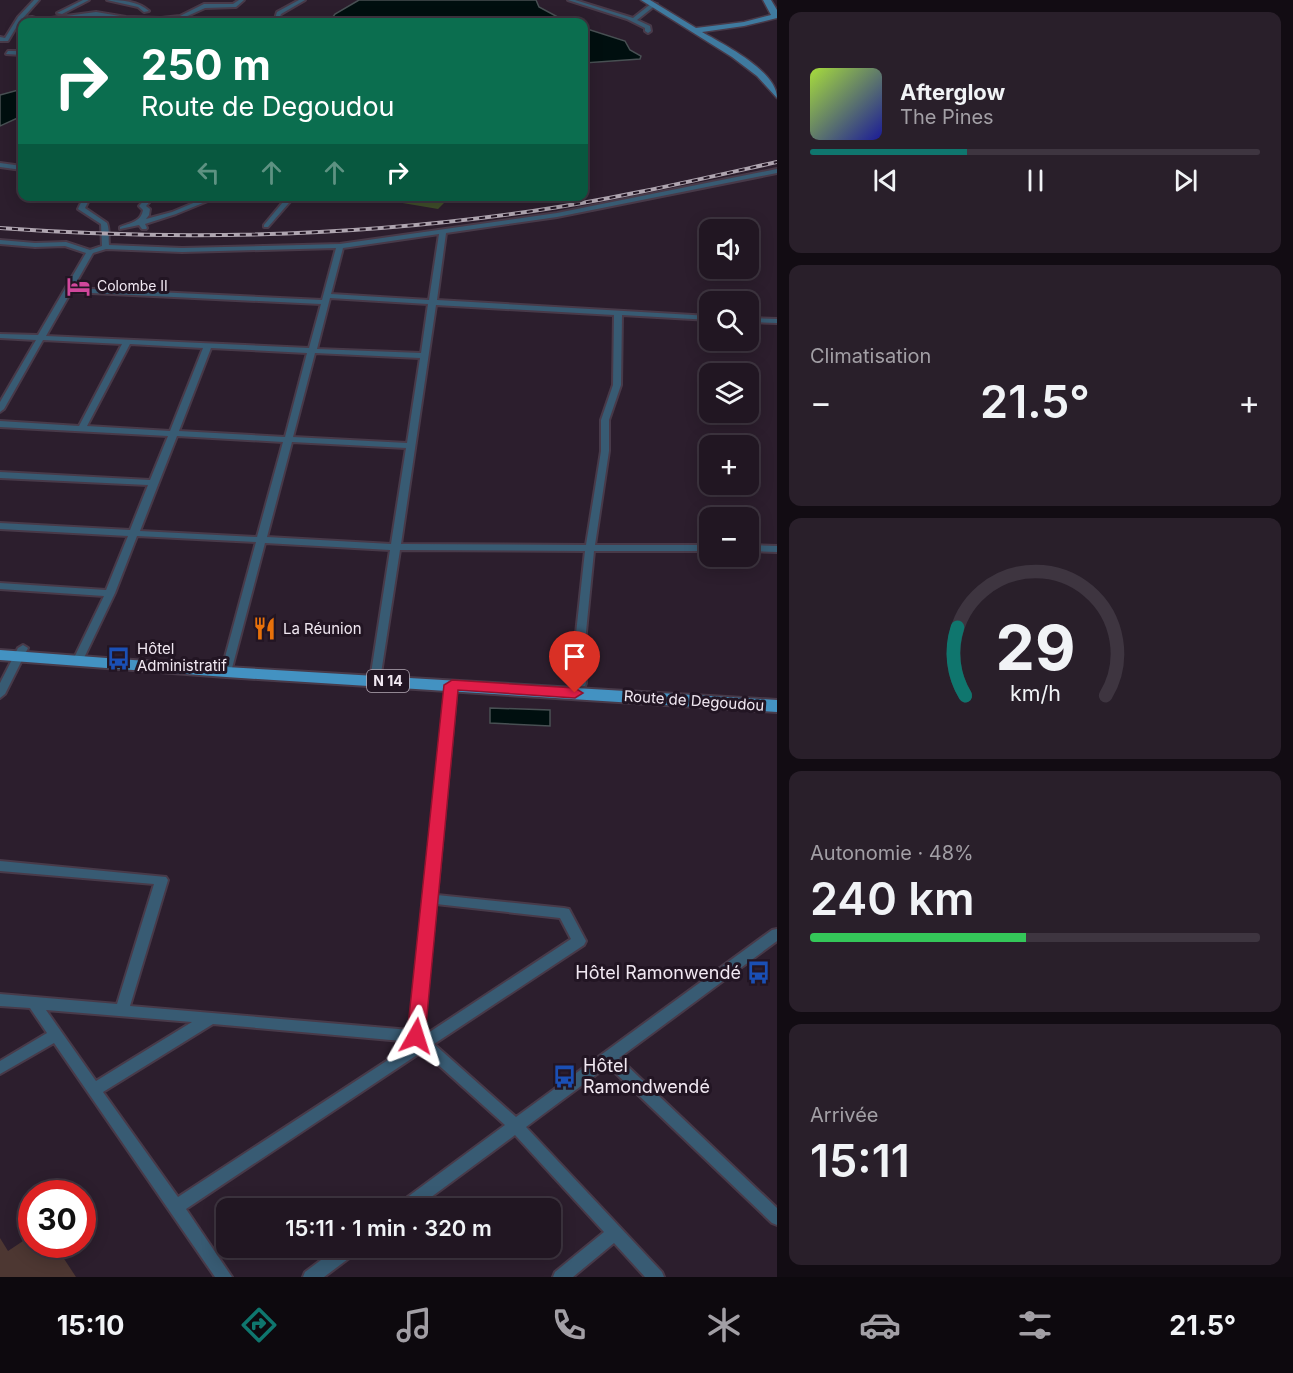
<!DOCTYPE html>
<html lang="fr">
<meta charset="utf-8">
<style>
:root{--surface:#211622;--page:#291f2a;--text:#f1f3f6;--muted:#a29fa5;--line:#3e3540;--accent:#0f766e}
body{margin:0;font-family:Inter,sans-serif;background:var(--page);color:var(--text);height:100vh;display:flex;flex-direction:column;font-size:22px;white-space:nowrap}
*{box-sizing:border-box;margin:0}
p{font-size:20px;color:var(--muted)}
.icon{flex:none;width:33px;height:33px;fill:none;stroke:currentColor;stroke-width:2;stroke-linecap:round;stroke-linejoin:round}
.map{position:relative;flex:1;overflow:hidden}
.panel{display:flex;flex-direction:column;gap:12px;padding:12px;background:#120c13;width:516px}
.panel>*{flex:none}
.top-card{position:absolute;left:18px;top:18px;width:570px;height:183px;border-radius:12px;box-shadow:0 3px 15px #0003,0 0 0 2px var(--line);background:#0b6e4f;color:#fff;overflow:hidden}
.fabs{position:absolute;left:699px;top:219px;display:grid;gap:12px}
.fabs a{display:grid;place-items:center;width:60px;height:60px;border-radius:12px;background:var(--surface);box-shadow:0 3px 15px #0003,0 0 0 2px var(--line);font-size:30px}
.speed{position:absolute;left:18px;top:1180px;display:flex;gap:12px;font-size:30px;font-weight:700;text-align:center}
.speed>*{display:grid;place-content:center;width:78px;height:78px;border-radius:50%;background:var(--surface);box-shadow:0 3px 15px #0003,0 0 0 2px var(--line);line-height:1}
.speed .limit{border:9px solid #d22;background:#fff;color:#111}
.pin{position:absolute;display:grid;place-items:center;width:51px;height:51px;color:#fff;margin:-62px -26px;border-radius:50% 50% 50% 0;rotate:-45deg;box-shadow:0 0 6px #0007}
.pin .icon{rotate:45deg}
.me{position:absolute;width:66px;margin:-33px;rotate:6deg;stroke-linejoin:round;filter:drop-shadow(0 0 4px #0008)}
.turn{display:flex;align-items:center;gap:21px;height:126px;padding:0 24px;font-size:27px}
.turn .icon{width:78px;height:78px;stroke-width:2.5}
.turn b{display:block;font-size:42px;line-height:51px}
.lanes{display:flex;align-items:center;height:57px;padding:0 24px;background:#0003;justify-content:center;gap:30px;direction:ltr}
.lanes .off{opacity:.35}
.big{font-size:45px;font-weight:600;line-height:1.1}
.panel .widget{flex:1;display:flex;flex-direction:column;justify-content:center;gap:9px;min-width:0;padding:0 21px;border-radius:12px;background:var(--page)}
.panel .dial{align-items:center;gap:0}
.dial svg{height:156px;overflow:visible;fill:none;stroke:var(--line);stroke-width:7;stroke-linecap:round;text-anchor:middle}
.dial text{fill:var(--text);stroke:none}
.song{display:flex;align-items:center;gap:18px}
.cover{width:72px;height:72px;border-radius:9px;background:linear-gradient(135deg,hsl(80 70% 55%),hsl(240 70% 35%))}
.played{height:6px;border-radius:3px;background:linear-gradient(90deg,var(--accent) 35%,var(--line) 35%)}
.keys{display:flex;justify-content:space-around;direction:ltr}
.heat{display:flex;justify-content:space-between;align-items:center;font-size:33px;direction:ltr}
.charge{height:9px;border-radius:4px;background:linear-gradient(90deg,#34c759 48%,var(--line) 0)}
.trip{position:absolute;left:216px;top:1198px;width:345px;height:60px;border-radius:12px;background:var(--surface);box-shadow:0 3px 15px #0003,0 0 0 2px var(--line);font-weight:600;line-height:60px;text-align:center}
.tab-bar{display:flex;height:96px;justify-content:space-around;align-items:center;background:#0d090e;color:var(--muted)}
.tab-bar .icon{width:42px;height:42px}
.tab-bar .current{color:var(--accent)}
.tab-bar b{font-size:27px;color:var(--text)}
main{display:flex;flex:1;min-height:0}
.map>svg:first-child{display:block}
</style>
<main>
<div class="map">
<svg width="777" height="1277" viewBox="0 0 777 1277">
<rect width="100%" height="100%" fill="#2c1e2d"/>
<path fill="#3f4d2a" d="M383,196H450V197L438,209L379,199Z"/>
<path fill="#000f0f" stroke="#485053" stroke-width="1.5" d="M359,0H536L539,7L567,22H329L335,14Z
M584,28L625,41L630,50L641,56L640,59L584,63Z
M22,89V116L0,126V95Z
M490,708L550,710V726L490,723Z"/>
<path fill="#4d3732" d="M0,1238L8,1251L23,1241L26,1244L32,1240V1245H55L76,1277H0Z"/>
<g fill="none" stroke-linecap="round" stroke-linejoin="round">
<defs>
<path id="street" d="M34,0H39L23,18L32,17L45,21V22L32,21H20L8,41H0V37L5,38L18,17Z
M83,0H89L62,14L57,13Z
M107,0C121,0 138,1 149,11L144,12L138,7Z
M239,0H244L236,7L205,8L183,18L161,22L126,21L96,16L54,20L51,18L96,12L126,17L161,18L180,16L204,4H233Z
M299,0H305L281,14L278,22H274L277,12Z
M568,0H575L633,18L652,3L657,4L637,20L650,26L651,31L648,33L645,31V28L627,19Z
M8,51H22V55L6,54Z
M22,128V132L18,130L19,129Z
M0,163L22,166V170L0,167Z
M777,169V173L557,217L446,233L437,300L710,316V320L622,315L621,385L609,420V451L595,545H710V551H594L584,652L586,683L585,686H577L576,683L574,652L585,551L400,550L380,680L375,684L370,680L390,550L265,543L231,672L226,675L221,672L256,542L137,536L115,593L83,660L78,663L73,660L104,596L0,589V583L106,590L128,536L0,529V523L130,530L148,485L0,478V472L150,480L168,436L0,427V421L79,426L122,344L43,340L4,409L0,412V402L36,340L0,338V334L38,335L86,253L65,246L35,247L0,244V240L35,243L66,242L90,250L102,246L101,224L78,209C82,200 84,196 95,196L88,202L85,208L107,223C110,231 108,237 109,245L182,248L340,244L557,213ZM439,234L429,300L331,294L343,248ZM336,248L322,300L73,288L93,253L106,249L182,252ZM71,292L321,304L309,348L46,336ZM330,298L428,304L421,353L317,349ZM436,305L614,315L613,385L601,420V451L586,545L401,544ZM130,344L203,348L170,431L87,426ZM211,348L307,353L285,437L179,431ZM315,353L420,358L407,443L293,437ZM177,436L283,442L257,537L140,531ZM292,442L406,448L391,544L267,537Z
M148,196H155L146,206L150,209L149,215L146,219L172,212L210,196H220L176,214L145,224L147,228L146,229H142L139,225L120,229V227C130,223 141,222 143,210L139,206Z
M288,196H295L268,227H264V225Z
M748,318L777,319V323L748,322Z
M748,545L777,546V552L748,551Z
M23,645L28,648L5,694L0,698V683L18,648Z
M452,681L457,685L437,895L564,908L569,909L586,941L584,945L434,1044L516,1117L772,930L777,929V941L619,1058L777,1208V1225L772,1223L608,1066L526,1127L662,1272L664,1277H645L614,1243L573,1277H553L555,1272L604,1232L515,1135L415,1209H395L398,1204L505,1125L423,1051L186,1209L232,1277H215L54,1043L0,1074V1061L47,1033L30,1008L0,1006V994L117,1004L154,884L0,871V861L166,877L168,880L130,1006L410,1030L447,685ZM436,904L560,918L571,939L425,1035L423,1034ZM46,1010L192,1022L96,1081ZM213,1024L413,1042L414,1043L178,1197L103,1092Z
M337,1248H358L356,1253L324,1277H303L305,1272Z"/>
<path id="secondary" d="M641,0H650L696,28L744,22L771,15L763,0H771L777,10V18L744,26L702,32C723,44 777,71 777,98L757,76L732,57Z"/>
<path id="primary" d="M0,650L226,667L777,700V712L226,677L0,660Z"/>
</defs>
<use href="#street" stroke="#483a49" stroke-width="4"/>
<use href="#secondary" stroke="#483a49" stroke-width="3"/>
<use href="#primary" stroke="#483a49" stroke-width="4"/>
<use href="#street" fill="#385b73" fill-rule="evenodd"/>
<use href="#secondary" fill="#3f7a9f" fill-rule="evenodd"/>
<use href="#primary" fill="#4392c2" fill-rule="evenodd"/>
<defs>
<path id="rail" d="M0,228C178,241 356,237 533,211C615,199 696,180 777,162"/>
</defs>
<use href="#rail" stroke="#afa5b0" stroke-width="4"/>
<use href="#rail" stroke="#221523" stroke-width="2" stroke-dasharray="6" stroke-linecap="butt"/>
</g>
<path fill="#e11d48" stroke="#92132f" stroke-width="1.5" d="M452,680L575,688L583,693L575,698L458,690L425,1036L422,1041L416,1043L410,1041L407,1036L444,685Z"/>
<defs>
<symbol id="hotel-bare" viewBox="-9 -9 18 18"><path d="M-6-4.5h1.5V1H6V5H4.5V3h-9V5H-6ZM-4 0a1.8 1.8 0 1 1 3.6 0ZM.5 0V-2.5h3Q6-2.5 6 0Z" fill="#d1479c" stroke="#221523" stroke-width="2.5" paint-order="stroke"/></symbol>
<symbol id="restaurant-bare" viewBox="-9 -9 18 18"><path d="M-5-6h1v4h1v-4h1v4h1v-4h1v5L-1.5 .5V6h-2V.5L-5-1ZM5-6V6H3V1.5H1.5Q1.5-4 5-6Z" fill="#e8710a" stroke="#221523" stroke-width="2.5" paint-order="stroke"/></symbol>
<symbol id="bus-bare" viewBox="-9 -9 18 18"><path d="M-5-6H5V4H4V6H2V4H-2V6H-4V4H-5ZM-3.5-4V0h7V-4ZM-3.5 1.2v1.5H-2V1.2ZM2 1.2v1.5H3.5V1.2Z" fill="#1a4fb4" stroke="#221523" stroke-width="2.5" paint-order="stroke"/></symbol>
</defs>
<g fill-rule="evenodd">
<use href="#hotel-bare" x="62" y="270" width="33" height="33"/>
<use href="#restaurant-bare" x="248" y="612" width="33" height="33"/>
<use href="#bus-bare" x="102" y="642" width="33" height="33"/>
<use href="#bus-bare" x="742" y="956" width="33" height="33"/>
<use href="#bus-bare" x="548" y="1060" width="33" height="33"/>
</g>
<g text-anchor="middle" stroke-width="6" stroke-linejoin="round" paint-order="stroke">
<g font-size="14" fill="#f1e8f2" stroke="#221523" text-anchor="start">
<text x="97" y="291">Colombe II</text>
</g>
<rect fill="#221523" stroke="#b3a9b4" stroke-width="1.5" x="367" y="670" width="42" height="22" rx="4.5"/>
<g font-size="14" font-weight="bold" fill="#f1e8f2">
<text x="388" y="686">N 14</text>
</g>
<g font-size="15" fill="#f1e8f2" stroke="#221523" text-anchor="start">
<text x="283" y="634">La Réunion</text>
<text x="137" y="654">Hôtel<tspan x="137" dy="17">Administratif</tspan></text>
</g>
<g font-size="15" fill="#f1e8f2" stroke="#221523">
<text transform="translate(694 701) rotate(4)" y="5">Route de Degoudou</text>
</g>
<g font-size="18" fill="#f1e8f2" stroke="#221523" text-anchor="end">
<text x="741" y="979">Hôtel Ramonwendé</text>
<text x="583" y="1072" text-anchor="start">Hôtel<tspan x="583" dy="21">Ramondwendé</tspan></text>
</g>
</g>
</svg>
<div class="fabs">
<a><svg class="icon" aria-label="sound" viewBox="0 0 24 24"><path d="M4 9h4l5-4v14l-5-4H4zM17 9q2 3 0 6"/></svg></a>
<a><svg class="icon" aria-label="search" viewBox="0 0 24 24"><circle cx="10" cy="10" r="6"/><path d="M15 15l6 6"/></svg></a>
<a><svg class="icon" aria-label="layers" viewBox="0 0 24 24"><path d="M12 4l9 5-9 5-9-5zM3 14l9 5 9-5"/></svg></a>
<a>+</a>
<a>−</a>
</div>
<div class="speed"><div class="limit">30</div></div>
<div class="pin" style="left:575px;top:693px;background:#d93025"><svg class="icon" aria-label="arrive" viewBox="0 0 24 24"><path d="M6 21V4h12l-3 4 3 4H6"/></svg></div>
<svg class="me" style="left:416px;top:1036px" viewBox="-20 -20 40 40"><path d="M0-17L14 15 0 8-14 15z" fill="#e11d48" stroke="#fff" stroke-width="4"/></svg>
<div class="trip">15:11 · 1 min · 320 m</div>
<div class="top-card">
<div class="turn"><svg class="icon" aria-label="right" viewBox="0 0 24 24"><path d="M7 20v-9h11M14 6l5 5-5 5"/></svg><div><b>250 m</b>Route de Degoudou</div></div>
<div class="lanes"><svg class="icon off" aria-label="left" viewBox="0 0 24 24"><path d="M17 20v-9H6M10 6l-5 5 5 5"/></svg><svg class="icon off" aria-label="ahead" viewBox="0 0 24 24"><path d="M12 20V5M6 11l6-6 6 6"/></svg><svg class="icon off" aria-label="ahead" viewBox="0 0 24 24"><path d="M12 20V5M6 11l6-6 6 6"/></svg><svg class="icon" aria-label="right" viewBox="0 0 24 24"><path d="M7 20v-9h11M14 6l5 5-5 5"/></svg></div>
</div>
</div>
<section class="panel">
<div class="widget">
<div class="song"><i class="cover"></i><div><b>Afterglow</b><p>The Pines</p></div></div>
<div class="played"></div>
<div class="keys"><svg class="icon" aria-label="previous" viewBox="0 0 24 24"><path d="M18 5L8 12l10 7zM5 5v14"/></svg><svg class="icon" aria-label="pause" viewBox="0 0 24 24"><path d="M8 5v14M16 5v14"/></svg><svg class="icon" aria-label="next" viewBox="0 0 24 24"><path d="M6 5l10 7-10 7zM19 5v14"/></svg></div>
</div>
<div class="widget"><p>Climatisation</p>
<div class="heat"><a>−</a><b class="big">21.5°</b><a>+</a></div>
</div>
<div class="widget dial"><svg viewBox="0 0 100 80">
<path d="M14 69A42 42 0 1 1 86 69"/>
<path d="M14 69A42 42 0 0 1 10 34" stroke="#0f766e"/>
<text x="50" y="56" font-size="32" font-weight="700">29</text>
<text x="50" y="72" font-size="11">km/h</text>
</svg></div>
<div class="widget"><p>Autonomie · 48%</p><b class="big">240 km</b><div class="charge"></div></div>
<div class="widget"><p>Arrivée</p><b class="big">15:11</b></div>
</section>
</main>
<nav class="tab-bar">
<b>15:10</b>
<svg class="icon current" aria-label="directions" viewBox="0 0 24 24"><path d="M12 3l9 9-9 9-9-9zM9 14v-3h6M13 9l2 2-2 2"/></svg>
<svg class="icon" aria-label="music" viewBox="0 0 24 24"><path d="M9 18V5l10-2v13"/><circle cx="6" cy="18" r="3"/><circle cx="16" cy="16" r="3"/></svg>
<svg class="icon" aria-label="phone" viewBox="0 0 24 24"><path d="M5 4h4l2 5-3 2q2 4 5 5l2-3 5 2v4C11 20 4 13 5 4z"/></svg>
<svg class="icon" aria-label="climate" viewBox="0 0 24 24"><path d="M12 3v18M4 7l16 10M4 17L20 7"/></svg>
<svg class="icon" aria-label="car" viewBox="0 0 24 24"><path d="M5 17H2v-5l4-1 3-4h7l3 4 3 1v5h-3M9 17h6M6 11h13"/><circle cx="7" cy="17" r="2"/><circle cx="17" cy="17" r="2"/></svg>
<svg class="icon" aria-label="filters" viewBox="0 0 24 24"><path d="M4 7h16M4 17h16"/><circle cx="9" cy="7" r="2"/><circle cx="15" cy="17" r="2"/></svg>
<b>21.5°</b>
</nav>
